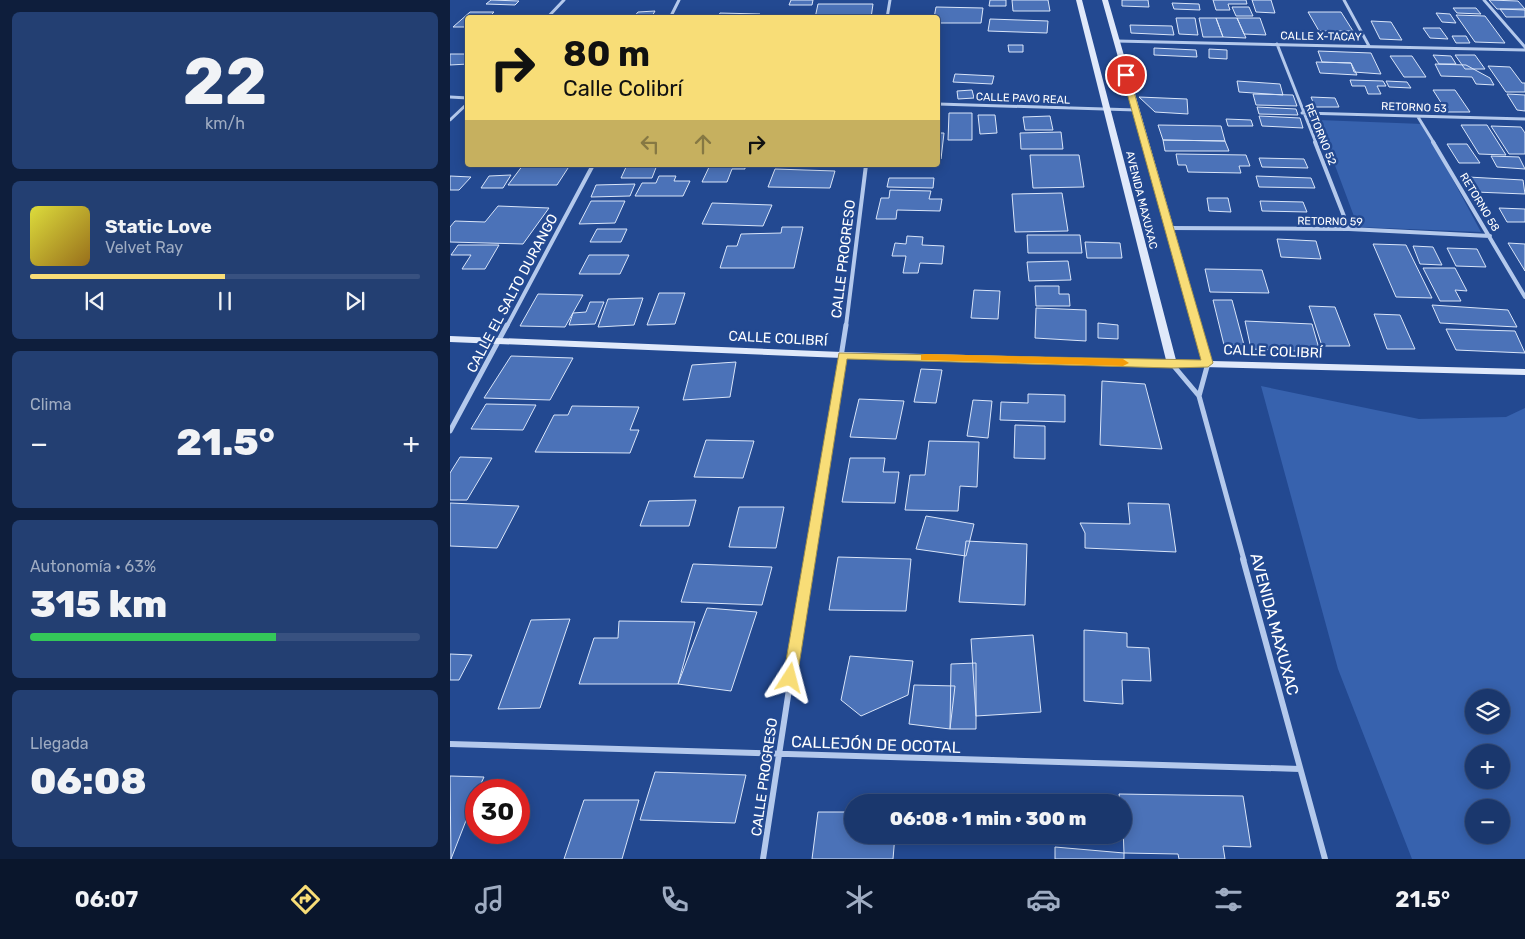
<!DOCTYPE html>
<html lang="es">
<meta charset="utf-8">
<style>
:root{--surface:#1a376d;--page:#233f72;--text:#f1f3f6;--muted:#9facc2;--line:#385180;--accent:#f8dd77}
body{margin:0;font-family:Rubik,sans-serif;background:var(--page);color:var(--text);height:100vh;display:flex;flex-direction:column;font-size:19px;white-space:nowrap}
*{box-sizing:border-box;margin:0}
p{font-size:16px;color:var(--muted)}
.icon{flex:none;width:28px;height:28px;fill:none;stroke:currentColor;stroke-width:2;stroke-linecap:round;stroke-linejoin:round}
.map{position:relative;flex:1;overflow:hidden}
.panel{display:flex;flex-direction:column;gap:12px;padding:12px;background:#0e1e3c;width:450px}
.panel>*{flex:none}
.guide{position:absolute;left:15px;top:15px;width:475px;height:152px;border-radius:5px;box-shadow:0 2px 12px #0003,0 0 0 1px var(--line);background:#f8dd77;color:#111;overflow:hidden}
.fabs{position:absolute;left:1015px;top:689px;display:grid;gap:10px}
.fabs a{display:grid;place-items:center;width:45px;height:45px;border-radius:50%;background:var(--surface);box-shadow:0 2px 12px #0003,0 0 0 1px var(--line);font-size:25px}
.speed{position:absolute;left:15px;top:779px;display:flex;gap:10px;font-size:25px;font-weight:700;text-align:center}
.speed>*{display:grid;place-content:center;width:65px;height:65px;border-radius:50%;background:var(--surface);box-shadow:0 2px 12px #0003,0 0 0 1px var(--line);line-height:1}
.speed .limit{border:8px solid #d22;background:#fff;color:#111}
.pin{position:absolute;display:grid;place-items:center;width:42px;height:42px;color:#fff;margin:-21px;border:2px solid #fff;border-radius:50%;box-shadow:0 1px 5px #0007}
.me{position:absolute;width:55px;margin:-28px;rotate:9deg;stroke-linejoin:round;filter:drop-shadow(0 0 4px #0008)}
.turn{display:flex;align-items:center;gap:18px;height:105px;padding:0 15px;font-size:22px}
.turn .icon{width:65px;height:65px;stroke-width:2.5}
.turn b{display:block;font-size:35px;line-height:42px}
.lanes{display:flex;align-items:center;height:48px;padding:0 15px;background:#0003;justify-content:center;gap:25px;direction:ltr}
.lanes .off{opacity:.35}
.big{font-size:38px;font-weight:800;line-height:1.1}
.panel .tile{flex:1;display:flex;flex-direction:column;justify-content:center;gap:8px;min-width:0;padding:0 18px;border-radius:8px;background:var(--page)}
.panel .dial{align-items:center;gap:0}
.dial b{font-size:65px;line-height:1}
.song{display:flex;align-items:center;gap:15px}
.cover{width:60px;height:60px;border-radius:8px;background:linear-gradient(135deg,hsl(60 70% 55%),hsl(40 70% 35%))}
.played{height:5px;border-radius:2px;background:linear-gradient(90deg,var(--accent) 50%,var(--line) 50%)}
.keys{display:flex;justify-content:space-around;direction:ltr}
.heat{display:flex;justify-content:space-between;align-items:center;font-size:28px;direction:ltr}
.charge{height:8px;border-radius:4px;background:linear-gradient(90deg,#34c759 63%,var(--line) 0)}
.trip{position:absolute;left:394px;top:794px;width:288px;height:50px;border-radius:25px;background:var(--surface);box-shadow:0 2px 12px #0003,0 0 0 1px var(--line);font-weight:800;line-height:50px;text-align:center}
.dock{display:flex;height:80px;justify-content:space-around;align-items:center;background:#0a162c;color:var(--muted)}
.dock .icon{width:35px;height:35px}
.dock .current{color:var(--accent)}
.dock b{font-size:22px;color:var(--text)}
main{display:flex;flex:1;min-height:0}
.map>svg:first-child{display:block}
</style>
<main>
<section class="panel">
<div class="tile dial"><b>22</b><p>km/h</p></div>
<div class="tile">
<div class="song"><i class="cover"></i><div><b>Static Love</b><p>Velvet Ray</p></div></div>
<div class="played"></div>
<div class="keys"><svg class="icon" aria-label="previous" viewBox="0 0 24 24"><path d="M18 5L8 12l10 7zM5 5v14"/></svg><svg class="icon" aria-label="pause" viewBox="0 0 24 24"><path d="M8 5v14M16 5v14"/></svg><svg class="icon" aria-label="next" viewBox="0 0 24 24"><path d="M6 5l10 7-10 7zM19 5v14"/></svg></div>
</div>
<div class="tile"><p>Clima</p>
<div class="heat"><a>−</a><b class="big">21.5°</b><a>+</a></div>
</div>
<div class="tile"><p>Autonomía · 63%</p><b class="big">315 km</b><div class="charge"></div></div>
<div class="tile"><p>Llegada</p><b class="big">06:08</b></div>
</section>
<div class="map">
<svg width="1075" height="859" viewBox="0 0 1075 859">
<rect width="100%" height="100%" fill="#234991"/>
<path fill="#3762ae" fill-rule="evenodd" d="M868,120L973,124L1031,232L908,227Z
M811,386L969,419L1056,417L1075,408V859H962L888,669ZM1024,698H1051V725H1024ZM1024,752H1051V780H1024ZM1024,808H1051V835H1024Z"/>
<path fill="#4b72b8" stroke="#d9e5f9" d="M41,0L69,1L65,5L36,4Z
M341,0H363L362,5H339Z
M540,0H556V6H539Z
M562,0H598L600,11H563Z
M672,0H698L699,7L672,6Z
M763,0H796L797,4H778L780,10H766Z
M802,0H821L825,13L806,12Z
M1039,0L1068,1L1075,9H1047Z
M722,3L749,4L750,10L724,9Z
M368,4H423L421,18H365Z
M486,7L533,8L531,23H488V18H484Z
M782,7H799L803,16H786Z
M1003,8H1026L1031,14L1007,13Z
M1050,9L1075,10V17H1056Z
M205,11L201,18H183L188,12Z
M20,12H44L38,18H18V27H3Z
M858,12H891L903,31H869Z
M270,13L310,14L309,18H267Z
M986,13L1000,14L1006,23L992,22Z
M1006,15L1035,16L1055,43L1025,42Z
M726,18H745L748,35L729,34Z
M749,18H766L773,37H753Z
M766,18H787L796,38L773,37Z
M787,18H810L816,35L794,34Z
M540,19L598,21L597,33L538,31Z
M921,21L941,22L952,40L930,39Z
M680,25L722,26L724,35L681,33Z
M973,28H990L998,39L980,38Z
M1002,36H1016L1020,43H1006Z
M558,45H573V52H559Z
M704,48L746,50L747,57L704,55Z
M759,49L777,50V59L759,58Z
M868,51L921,53L931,74L904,72L901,63L872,62Z
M0,54H18V64L0,65Z
M983,55L1001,56L1006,64H989Z
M1005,55H1025L1035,69H1015Z
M940,56H962L976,77H954Z
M866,62L901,63L907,75L870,73Z
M985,64L1016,65L1040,78L1044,85L1026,84L1022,77L991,76Z
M1038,66L1060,67L1072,83H1075V92H1056Z
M505,74L544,76L542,84L503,82Z
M900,80L933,81L936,86H927L931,94H918L915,86H902Z
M787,81L830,84L833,95L789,92Z
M936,81L957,82L961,88L939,87Z
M522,90L524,98L508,99L507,91Z
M983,90H1005L1020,112H997Z
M803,94L843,95L847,106L806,105Z
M1057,94L1075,95V111L1067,110Z
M689,97L737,99L738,114L705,112Z
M861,97L885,98L889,107H865Z
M807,107L846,109L848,115L809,114Z
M499,113H522V140H498Z
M528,115H545L547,133L530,134Z
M600,116L603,130H575L573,117Z
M809,116L850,118L853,128L812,126Z
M776,119L801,120L803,126H778Z
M708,125L771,126L775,141L713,140Z
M1011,125H1037L1056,155L1029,154Z
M1041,126L1071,127L1075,133V154H1059Z
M611,132L613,149H571L570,133Z
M488,133H494L491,159H488Z
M713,140L775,141L779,151H715Z
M997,144H1017L1030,163H1009Z
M726,154L796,155L800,166H789L791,173L738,172L736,165H728Z
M580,155H629L634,187L583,188Z
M1041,156L1069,157L1075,169L1047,167Z
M809,158L854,159L858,168L812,167Z
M73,165H120L107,185H58Z
M177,165H207L202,178H171Z
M260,165H295V169H282L277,182H252Z
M325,169L385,171L380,188L318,187Z
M61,175L53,188H31L39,176Z
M0,176L21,177L9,190H0Z
M209,176H226L224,181H240L233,196H185L192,183H206Z
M806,176L861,178L865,188L809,187Z
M1018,177L1073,180L1075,194L1025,192Z
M439,178H484L483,188L437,187Z
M185,184L180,196L141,197L146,185Z
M440,190L481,191L479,199H492L490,211L447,210L446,219H426L431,198H439Z
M612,193L618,231L565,232L562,194Z
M757,198H778L781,212L759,211Z
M141,201H175L165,223L129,224Z
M810,201L853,202L857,212L812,211Z
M262,203L322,205L313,226L252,224Z
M48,206L99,208L73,244L0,242V227L5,221L35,222Z
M1049,208L1075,209V222H1057Z
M332,227H353L344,268H270L277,246H287L291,234L331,233Z
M147,229H177L171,242H140Z
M577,235H630L632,253H578Z
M457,236L473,237L472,245L494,246L492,264L470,263L468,273H453L456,256H442L445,243L456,244Z
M827,239L866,241L871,259L831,257Z
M635,242L670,243L672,258H637Z
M1058,243L1075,244V271Z
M923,244L956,245L982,298L946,297Z
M8,245H49L35,269H12L21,255H1Z
M963,246L983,247L992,265L970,264Z
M997,248L1027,249L1036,267L1006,266Z
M139,255H179L170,274H129Z
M618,261L621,280L579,281L577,262Z
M973,268H1005L1017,291L1005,290L1011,301H990Z
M755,269L812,270L819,293L760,292Z
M585,286H609V294H619L620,306H586Z
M524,290L550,291L548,319L521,318Z
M209,293H235L225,324L197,325Z
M88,294L133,295L115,327L70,326Z
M193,298L184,325L148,327L158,299Z
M763,300H782L794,345H774Z
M140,302H154L145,324L119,325L123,313L136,312Z
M982,305L1058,310L1067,327L990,323Z
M859,306L885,307L900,346H872Z
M586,308L636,310V341L585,338Z
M924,314L950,315L965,349H937Z
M795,321L862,324L870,352L801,349Z
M648,323L668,325V339L648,338Z
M996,329L1065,331L1075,353L1006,350Z
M61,356L123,358L100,400L34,398Z
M286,362L280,397L233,400L242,365Z
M471,369L492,370L486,403L464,402Z
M652,381L695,384L712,449L650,445Z
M578,394L615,395V422L550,420L551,402L578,403Z
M409,399L454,401L446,439L400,437Z
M523,400L542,401L538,438L517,436Z
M36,404L86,405L73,430L21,429Z
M122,406L189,407L180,430H189L180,453L85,452L104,415H118Z
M565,425L595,426V459L564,458Z
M256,440L304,441L293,478L244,477Z
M479,441L529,442L527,487L510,486L508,511L455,510L460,475H475Z
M10,457L42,458L17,500H0V473Z
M400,458H435L433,472H449L445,503L392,502Z
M246,500L239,526H190L199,501Z
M0,503L69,506L47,548L0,546Z
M678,503L719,504L726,552L635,548V533L630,523L680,524Z
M289,507H334L326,548L279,547Z
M476,516L524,524L516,556L466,549Z
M516,541L577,544L575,605L509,602Z
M388,557L461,559L456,611L379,610Z
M243,564L322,567L312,605L231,602Z
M257,608L307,612L281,691L228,684Z
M120,619L90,708L48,709L81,620Z
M169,621L245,622L228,684H129L144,638H168Z
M634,630L677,633V647L699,648L701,681L672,680L673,704L634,701Z
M583,635L591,712L526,716L521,639Z
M0,654L22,655L9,680H0Z
M400,656L463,661L458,695L411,716L391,700Z
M526,663V729H500L501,664Z
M464,685L505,686L500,729L459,724Z
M205,772L296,775L285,823L190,820Z
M0,776L34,777L28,790H26V795L1,859Z
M669,794L793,796L801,847L773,846L775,859H729L728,854L674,853L672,802H670Z
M134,800H189L172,859H114Z
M368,812H402V835H445L443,859H362Z
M605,847L674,853V859H605Z"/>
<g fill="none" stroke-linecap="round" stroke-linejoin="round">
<path stroke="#b4c9ec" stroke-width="3" d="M894,0L919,46
M1034,0L1075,47
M97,18L114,0
M220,18L229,0
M437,18L440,0
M666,41L1075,50
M827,44L866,143
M0,97L18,98
M488,104L686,110
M852,113L1075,119
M968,117L984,143
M0,120L18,103"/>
<path stroke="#b4c9ec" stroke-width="4" d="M865,142L899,229
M983,142L1075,297
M719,228L899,229L1040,236
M57,326L143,165
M396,326L416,165"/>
<path stroke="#b4c9ec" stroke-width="5" d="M722,364L749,396L794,560
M749,396L758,363
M0,431L57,325
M359,560L396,325"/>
<path stroke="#b4c9ec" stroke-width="6" d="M793,559L875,859
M0,744L850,769
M313,859L359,559"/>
<path fill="#e0e9fa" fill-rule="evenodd" d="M626,0H632L726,360L753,361L652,0H658L762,361L1075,369V375L392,358L0,342V336L392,352L716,360Z"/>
</g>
<path fill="#f8dd77" stroke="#a1904d" d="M676,73L679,75L763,363L758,367L722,368L397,359L347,678L345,683L340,685L335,683L333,678L389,353L751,360L672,75Z"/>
<path fill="#f59e0b" d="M475,354L673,359L679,363L673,366L471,360V355Z"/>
<g text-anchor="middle" stroke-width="5" stroke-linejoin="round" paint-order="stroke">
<g font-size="11" fill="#fff" stroke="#234991">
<text transform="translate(871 36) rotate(1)" y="4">CALLE X-TACAY</text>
<text transform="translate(573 98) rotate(2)" y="4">CALLE PAVO REAL</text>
<text transform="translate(964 107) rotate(2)" y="4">RETORNO 53</text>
<text transform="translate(871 134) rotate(68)" y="4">RETORNO 52</text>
<text transform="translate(692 200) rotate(76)" y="4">AVENIDA MAXUXAC</text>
<text transform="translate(1030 202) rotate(59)" y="4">RETORNO 58</text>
<text transform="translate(880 221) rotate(1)" y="4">RETORNO 59</text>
</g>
<g font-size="14" fill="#fff" stroke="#234991">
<text transform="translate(393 259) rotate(-83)" y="5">CALLE PROGRESO</text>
<text transform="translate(62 293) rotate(-62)" y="5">CALLE EL SALTO DURANGO</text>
<text transform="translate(328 338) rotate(3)" y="5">CALLE COLIBRÍ</text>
<text transform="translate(823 351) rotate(2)" y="5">CALLE COLIBRÍ</text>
<text transform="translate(314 777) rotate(-82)" y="5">CALLE PROGRESO</text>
</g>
<g font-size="16" fill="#fff" stroke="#234991">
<text transform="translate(825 624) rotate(75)" y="6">AVENIDA MAXUXAC</text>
<text transform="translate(426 744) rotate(2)" y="6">CALLEJÓN DE OCOTAL</text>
</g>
</g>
</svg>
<div class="fabs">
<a><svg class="icon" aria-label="layers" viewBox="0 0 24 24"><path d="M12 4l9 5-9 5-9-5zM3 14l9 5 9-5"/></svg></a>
<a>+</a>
<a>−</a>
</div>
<div class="speed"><div class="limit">30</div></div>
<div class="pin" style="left:676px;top:75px;background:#d93025"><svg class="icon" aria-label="arrive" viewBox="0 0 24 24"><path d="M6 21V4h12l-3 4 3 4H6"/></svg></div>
<svg class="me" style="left:340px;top:678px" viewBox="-20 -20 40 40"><path d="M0-17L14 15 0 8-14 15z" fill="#f8dd77" stroke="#fff" stroke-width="4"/></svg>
<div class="trip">06:08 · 1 min · 300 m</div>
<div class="guide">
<div class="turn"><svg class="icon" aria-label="right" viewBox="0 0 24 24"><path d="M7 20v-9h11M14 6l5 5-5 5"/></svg><div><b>80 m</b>Calle Colibrí</div></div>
<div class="lanes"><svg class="icon off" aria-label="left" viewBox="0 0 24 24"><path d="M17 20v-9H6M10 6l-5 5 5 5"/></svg><svg class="icon off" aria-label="ahead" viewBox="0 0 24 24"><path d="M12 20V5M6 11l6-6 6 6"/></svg><svg class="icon" aria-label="right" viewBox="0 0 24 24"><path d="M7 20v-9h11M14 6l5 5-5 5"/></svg></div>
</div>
</div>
</main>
<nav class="dock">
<b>06:07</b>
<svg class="icon current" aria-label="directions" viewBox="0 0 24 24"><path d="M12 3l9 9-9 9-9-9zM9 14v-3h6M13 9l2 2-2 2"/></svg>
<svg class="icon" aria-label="music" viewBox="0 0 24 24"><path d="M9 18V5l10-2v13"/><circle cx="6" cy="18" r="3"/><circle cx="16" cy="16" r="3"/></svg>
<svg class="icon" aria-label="phone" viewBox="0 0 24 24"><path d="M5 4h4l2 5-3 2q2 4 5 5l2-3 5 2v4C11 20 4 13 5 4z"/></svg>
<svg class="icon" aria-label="climate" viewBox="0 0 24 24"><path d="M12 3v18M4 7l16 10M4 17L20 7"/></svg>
<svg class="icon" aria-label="car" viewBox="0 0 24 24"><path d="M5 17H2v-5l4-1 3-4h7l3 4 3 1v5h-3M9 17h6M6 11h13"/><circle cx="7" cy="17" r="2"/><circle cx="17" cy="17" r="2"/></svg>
<svg class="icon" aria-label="filters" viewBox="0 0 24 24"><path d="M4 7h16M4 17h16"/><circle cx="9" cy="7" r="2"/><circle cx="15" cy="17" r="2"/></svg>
<b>21.5°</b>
</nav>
